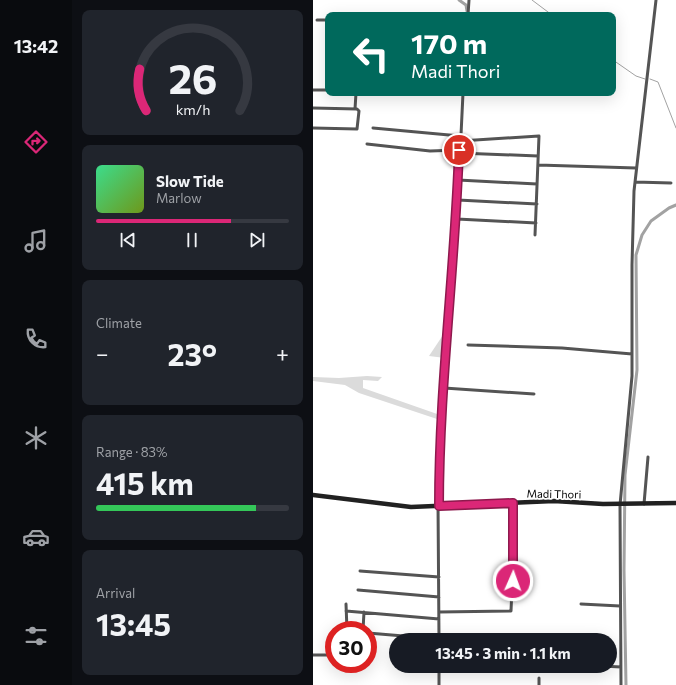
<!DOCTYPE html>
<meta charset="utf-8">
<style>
:root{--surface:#171b24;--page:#20242c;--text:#f1f3f6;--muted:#9ea1a6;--line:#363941;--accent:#db2777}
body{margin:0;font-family:Commissioner,sans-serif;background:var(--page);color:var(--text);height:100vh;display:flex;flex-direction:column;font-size:15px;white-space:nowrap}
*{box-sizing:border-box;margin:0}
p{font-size:13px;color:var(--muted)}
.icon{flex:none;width:22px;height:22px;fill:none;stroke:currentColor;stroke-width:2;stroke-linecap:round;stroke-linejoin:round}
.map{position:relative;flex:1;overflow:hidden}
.drawer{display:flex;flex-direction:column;gap:10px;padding:10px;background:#0d0f14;width:241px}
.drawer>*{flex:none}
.guide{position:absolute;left:12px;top:12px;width:291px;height:84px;border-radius:8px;box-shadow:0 4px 16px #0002;background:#00695c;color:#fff;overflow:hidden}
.speed{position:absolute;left:12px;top:621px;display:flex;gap:8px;font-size:20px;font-weight:700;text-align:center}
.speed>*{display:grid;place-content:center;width:52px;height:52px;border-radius:50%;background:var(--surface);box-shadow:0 4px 16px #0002;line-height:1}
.speed .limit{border:6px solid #d22;background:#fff;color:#111}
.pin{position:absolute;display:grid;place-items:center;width:34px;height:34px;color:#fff;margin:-17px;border:2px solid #fff;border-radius:50%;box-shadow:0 1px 4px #0007}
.me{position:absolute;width:44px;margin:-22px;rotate:2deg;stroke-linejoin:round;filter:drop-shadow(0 0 3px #0008)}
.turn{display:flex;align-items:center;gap:14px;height:84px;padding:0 20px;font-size:18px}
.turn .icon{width:52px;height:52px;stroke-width:2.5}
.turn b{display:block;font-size:28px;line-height:34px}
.big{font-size:30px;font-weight:700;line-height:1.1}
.drawer .card{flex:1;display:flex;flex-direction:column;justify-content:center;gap:6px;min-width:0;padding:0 14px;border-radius:8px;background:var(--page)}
.drawer .dial{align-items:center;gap:0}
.dial svg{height:104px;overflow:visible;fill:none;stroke:var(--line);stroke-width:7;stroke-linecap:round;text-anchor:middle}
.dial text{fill:var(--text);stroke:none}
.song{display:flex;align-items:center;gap:12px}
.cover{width:48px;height:48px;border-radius:6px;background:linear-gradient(135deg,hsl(150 70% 55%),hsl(80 70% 35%))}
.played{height:4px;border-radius:2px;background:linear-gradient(90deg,var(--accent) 70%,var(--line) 70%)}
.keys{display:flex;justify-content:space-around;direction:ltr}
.heat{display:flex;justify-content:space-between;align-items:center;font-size:22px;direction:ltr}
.charge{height:6px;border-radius:3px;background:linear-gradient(90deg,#34c759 83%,var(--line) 0)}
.trip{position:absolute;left:76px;top:633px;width:228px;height:40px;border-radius:20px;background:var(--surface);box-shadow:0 4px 16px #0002;font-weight:700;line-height:40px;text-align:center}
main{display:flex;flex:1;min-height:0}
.dock{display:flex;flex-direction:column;width:72px;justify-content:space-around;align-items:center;background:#090b0e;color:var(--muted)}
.dock .icon{width:28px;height:28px}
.dock .current{color:var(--accent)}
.dock b{font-size:18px;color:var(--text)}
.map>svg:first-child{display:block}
</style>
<main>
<nav class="dock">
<b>13:42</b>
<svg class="icon current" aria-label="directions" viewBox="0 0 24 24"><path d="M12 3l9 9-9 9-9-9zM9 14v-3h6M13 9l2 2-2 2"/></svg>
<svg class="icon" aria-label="music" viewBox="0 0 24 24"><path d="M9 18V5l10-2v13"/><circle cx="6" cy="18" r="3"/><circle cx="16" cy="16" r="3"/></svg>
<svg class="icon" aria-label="phone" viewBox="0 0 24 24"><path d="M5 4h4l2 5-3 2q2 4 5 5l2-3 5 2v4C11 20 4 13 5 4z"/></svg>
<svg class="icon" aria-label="climate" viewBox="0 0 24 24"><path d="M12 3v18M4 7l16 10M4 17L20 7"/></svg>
<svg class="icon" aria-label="car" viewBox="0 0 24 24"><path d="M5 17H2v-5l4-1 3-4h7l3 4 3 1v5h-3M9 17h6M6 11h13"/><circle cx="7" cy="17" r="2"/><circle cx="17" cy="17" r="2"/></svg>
<svg class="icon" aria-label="filters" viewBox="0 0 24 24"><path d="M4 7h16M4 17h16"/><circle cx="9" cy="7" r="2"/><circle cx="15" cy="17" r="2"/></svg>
</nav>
<section class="drawer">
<div class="card dial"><svg viewBox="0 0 100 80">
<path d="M14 69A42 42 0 1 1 86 69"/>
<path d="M14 69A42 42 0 0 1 9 37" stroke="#db2777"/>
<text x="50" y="56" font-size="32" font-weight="700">26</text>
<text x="50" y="72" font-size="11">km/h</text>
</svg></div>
<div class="card">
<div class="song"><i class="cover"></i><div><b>Slow Tide</b><p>Marlow</p></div></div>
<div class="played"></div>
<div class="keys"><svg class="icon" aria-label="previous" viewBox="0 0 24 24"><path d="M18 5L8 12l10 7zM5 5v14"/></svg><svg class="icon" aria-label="pause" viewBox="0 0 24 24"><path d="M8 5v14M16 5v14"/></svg><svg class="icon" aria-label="next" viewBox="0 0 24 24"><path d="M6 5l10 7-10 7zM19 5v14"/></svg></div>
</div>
<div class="card"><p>Climate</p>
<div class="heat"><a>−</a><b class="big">23°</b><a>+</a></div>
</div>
<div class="card"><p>Range · 83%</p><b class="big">415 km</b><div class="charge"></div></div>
<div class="card"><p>Arrival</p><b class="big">13:45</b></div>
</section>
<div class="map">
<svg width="363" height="685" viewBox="0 0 363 685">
<rect width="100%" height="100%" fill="#fff"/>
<path fill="#dbdbdb" d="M133,319H135L132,358L116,356L130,335Z
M54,376L69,377L65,381L50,380V388L127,415V420L46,393L32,385L0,381V377L26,378Z"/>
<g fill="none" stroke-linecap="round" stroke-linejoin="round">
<path stroke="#a2a2a2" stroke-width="1" d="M219,0L239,15
M300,60L323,76L332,79
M337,79L345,82L363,128"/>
<path stroke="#a2a2a2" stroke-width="3" d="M146,0L153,5L154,11
M313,685L311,570L312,475L324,370L323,255L329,235L338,221L356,208L363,205"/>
<path stroke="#545454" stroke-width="3" d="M68,15H73
M155,15L156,0
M4,20H15
M0,90H15
M0,108L44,109L46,111L44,129L0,128
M42,109L43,93
M60,128L147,136
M147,141L226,136L222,235
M54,144L117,151L146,150
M146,153L225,156
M225,165L323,168
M145,180L224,184
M322,182L358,183
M145,200L224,204
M144,219L223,223
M155,345L249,348L319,354
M131,388L221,394
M331,504L335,457
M47,571L126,577
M45,590L126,597
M33,604L34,630
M268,604L307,606
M33,611L126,619
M126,612L198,611L200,565V503
M50,630L51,612
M55,633L126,639
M126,640L125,502L127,452L144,219L150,93
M0,655H21
M126,666V685
M289,666L308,667
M226,685V678
M308,685L307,505L319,376V265L321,191L343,0"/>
<path stroke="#212121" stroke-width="4.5" d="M0,495L98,507L241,501L290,504L363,503"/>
</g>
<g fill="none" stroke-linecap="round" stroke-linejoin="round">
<defs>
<path id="route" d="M146,150C142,269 126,387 126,506L200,503V581"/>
</defs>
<use href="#route" stroke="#8e194d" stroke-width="10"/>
<use href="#route" stroke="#db2777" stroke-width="7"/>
</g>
<g text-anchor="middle" stroke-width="3.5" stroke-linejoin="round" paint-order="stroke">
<g font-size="11" fill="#000" stroke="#fff">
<text transform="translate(241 494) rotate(1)" y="4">Madi Thori</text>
</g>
</g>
</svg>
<div class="speed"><div class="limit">30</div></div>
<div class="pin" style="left:146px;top:150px;background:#d93025"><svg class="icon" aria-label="arrive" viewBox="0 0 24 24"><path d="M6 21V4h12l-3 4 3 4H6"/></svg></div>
<svg class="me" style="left:200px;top:581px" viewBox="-20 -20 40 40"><circle r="17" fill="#db2777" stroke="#fff" stroke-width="3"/><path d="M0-11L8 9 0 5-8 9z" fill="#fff"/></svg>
<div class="trip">13:45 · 3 min · 1.1 km</div>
<div class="guide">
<div class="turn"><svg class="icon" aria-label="left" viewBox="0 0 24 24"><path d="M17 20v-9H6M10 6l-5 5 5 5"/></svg><div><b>170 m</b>Madi Thori</div></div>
</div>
</div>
</main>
